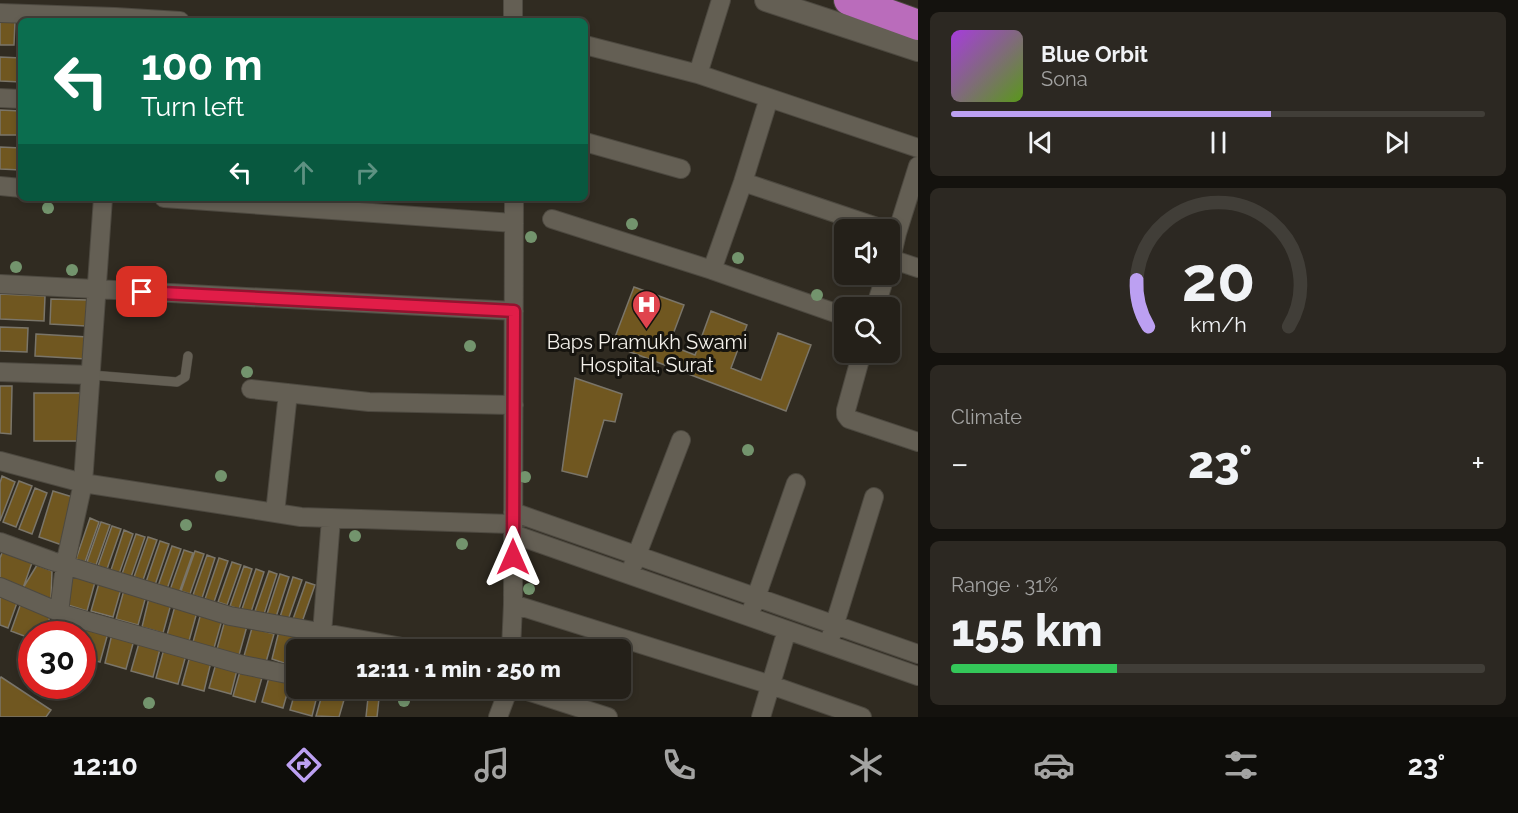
<!DOCTYPE html>
<meta charset="utf-8">
<style>
:root{--surface:#242019;--page:#2c2822;--text:#f1f3f6;--muted:#a3a3a2;--line:#413e38;--accent:#bca0f2}
body{margin:0;font-family:Raleway,sans-serif;background:var(--page);color:var(--text);height:100vh;display:flex;flex-direction:column;font-size:22px;white-space:nowrap}
*{box-sizing:border-box;margin:0}
p{font-size:20px;color:var(--muted)}
.icon{flex:none;width:33px;height:33px;fill:none;stroke:currentColor;stroke-width:2;stroke-linecap:round;stroke-linejoin:round}
.map{position:relative;flex:1;overflow:hidden}
.details{display:flex;flex-direction:column;gap:12px;padding:12px;background:#14120e;width:600px}
.details>*{flex:none}
.hud{position:absolute;left:18px;top:18px;width:570px;height:183px;border-radius:9px;box-shadow:0 3px 9px #0003,0 0 0 2px var(--line);background:#0b6e4f;color:#fff;overflow:hidden}
.controls{position:absolute;left:834px;top:219px;display:grid;gap:12px}
.controls a{display:grid;place-items:center;width:66px;height:66px;border-radius:9px;background:var(--surface);box-shadow:0 3px 9px #0003,0 0 0 2px var(--line);font-size:30px}
.speed{position:absolute;left:18px;top:621px;display:flex;gap:12px;font-size:30px;font-weight:700;text-align:center}
.speed>*{display:grid;place-content:center;width:78px;height:78px;border-radius:50%;background:var(--surface);box-shadow:0 3px 9px #0003,0 0 0 2px var(--line);line-height:1}
.speed .limit{border:9px solid #d22;background:#fff;color:#111}
.pin{position:absolute;display:grid;place-items:center;width:51px;height:51px;color:#fff;margin:-26px;border-radius:12px;box-shadow:0 3px 9px #0006}
.me{position:absolute;width:66px;margin:-33px;rotate:0deg;stroke-linejoin:round;filter:drop-shadow(0 0 4px #0008)}
.turn{display:flex;align-items:center;gap:21px;height:126px;padding:0 24px;font-size:27px}
.turn .icon{width:78px;height:78px;stroke-width:2.5}
.turn b{display:block;font-size:42px;line-height:51px}
.lanes{display:flex;align-items:center;height:57px;padding:0 24px;background:#0003;justify-content:center;gap:30px;direction:ltr}
.lanes .off{opacity:.35}
.big{font-size:45px;font-weight:800;line-height:1.1}
.details .tile{flex:1;display:flex;flex-direction:column;justify-content:center;gap:9px;min-width:0;padding:0 21px;border-radius:9px;background:var(--page)}
.details .dial{align-items:center;gap:0}
.dial svg{height:156px;overflow:visible;fill:none;stroke:var(--line);stroke-width:7;stroke-linecap:round;text-anchor:middle}
.dial text{fill:var(--text);stroke:none}
.song{display:flex;align-items:center;gap:18px}
.cover{width:72px;height:72px;border-radius:9px;background:linear-gradient(135deg,hsl(280 70% 55%),hsl(90 70% 35%))}
.played{height:6px;border-radius:3px;background:linear-gradient(90deg,var(--accent) 60%,var(--line) 60%)}
.keys{display:flex;justify-content:space-around;direction:ltr}
.heat{display:flex;justify-content:space-between;align-items:center;font-size:33px;direction:ltr}
.charge{height:9px;border-radius:4px;background:linear-gradient(90deg,#34c759 31%,var(--line) 0)}
.trip{position:absolute;left:286px;top:639px;width:345px;height:60px;border-radius:9px;background:var(--surface);box-shadow:0 3px 9px #0003,0 0 0 2px var(--line);font-weight:800;line-height:60px;text-align:center}
.tabs{display:flex;height:96px;justify-content:space-around;align-items:center;background:#0e0d0a;color:var(--muted)}
.tabs .icon{width:42px;height:42px}
.tabs .selected{color:var(--accent)}
.tabs b{font-size:27px;color:var(--text)}
main{display:flex;flex:1;min-height:0}
.map>svg:first-child{display:block}
</style>
<main>
<div class="map">
<svg width="918" height="717" viewBox="0 0 918 717">
<rect width="100%" height="100%" fill="#302b21"/>
<path fill="#705720" stroke="#7a7569" stroke-width="1.5" d="M0,20L15,21L14,45H0Z
M0,57L21,58V82L0,81Z
M0,110L21,111V135H0Z
M0,147L21,148V170L0,169Z
M634,287L684,305L669,345L695,355L711,311L747,325L731,368L761,380L778,333L811,345L786,411L612,345Z
M0,294L45,296L44,321L0,319Z
M51,299L87,300L86,326L50,324Z
M0,327L28,328L27,352L0,351Z
M36,334L88,337L87,359L35,356Z
M575,378L622,394L615,422L604,420L587,477L562,471Z
M0,386H12L11,434L0,433Z
M34,393H80V441H34Z
M2,476L15,482L0,521V483Z
M19,481L32,486L16,527L3,522Z
M35,488L47,493L32,534L19,529Z
M53,491L76,498L62,545L39,537Z
M90,518L99,522L85,562L76,559Z
M101,522L110,525L96,565L87,562Z
M112,526L121,529L107,569L98,566Z
M124,530L133,534L119,574L111,570Z
M136,534L145,537L131,577L122,574Z
M148,537L157,540L143,580L134,577Z
M160,541L169,544L155,585L146,582Z
M172,546L181,549L167,589L158,586Z
M3,550L33,560L23,588L0,580V558Z
M184,550L193,553L179,593L170,590Z
M195,551L204,554L190,594L181,591Z
M207,555L215,558L202,598L193,595Z
M219,558L228,561L214,602L205,599Z
M232,562L241,565L227,605L218,602Z
M37,565L52,571L51,599L23,588Z
M244,566L252,569L239,609L230,606Z
M256,569L264,572L251,612L242,609Z
M269,571L277,574L264,614L255,611Z
M280,574L289,577L276,617L267,614Z
M73,576L95,582L87,611L65,604Z
M293,577L302,580L288,620L280,617Z
M306,582L315,585L301,625L292,622Z
M99,583L121,589L113,617L91,611Z
M124,590L146,596L138,625L116,619Z
M0,594L18,600L8,628L0,625Z
M149,598L171,604L163,633L142,627Z
M21,603L51,614L44,634H32V639L11,631Z
M175,606L197,612L189,641L167,635Z
M201,613L222,620L214,648L193,642Z
M59,620L81,626L78,634H55Z
M225,620L247,626L239,655L217,649Z
M86,627L108,633L100,662L82,657V640Z
M252,628L274,634L266,662L244,656Z
M279,631L301,637L293,666L272,659Z
M112,634L134,640L126,669L105,663Z
M306,636L328,642L326,650H302Z
M333,641L355,647L354,650H331Z
M139,643L160,649L153,677L131,671Z
M164,649L186,655L178,684L156,678Z
M190,656L211,662L204,691L182,685Z
M217,660L238,666L231,694L209,688Z
M241,668L263,674L255,702L233,696Z
M270,674L291,680L283,708L262,702Z
M1,677L51,710L46,717H0V679Z
M297,685V688H319L312,716L290,710Z
M324,688L346,693L339,717L316,716Z
M369,688L380,689L377,717H366Z"/>
<g fill="none" stroke-linecap="round" stroke-linejoin="round">
<defs>
<path id="service" d="M91,375L177,382L185,377L188,356"/>
<path id="minor" d="M0,13L115,17L180,21
M513,21V0
M585,45L698,74L918,148
M698,74L721,0
M0,98L21,99
M585,142L681,169
M743,182L886,230
M0,186L21,188
M164,198L514,223
M552,219L712,270L844,316
M891,259L918,268
M890,263L897,233L918,166
M712,270L743,182L769,98
M0,284L514,311
M875,308L886,274
M862,352L846,410V415L849,419L918,442
M0,372L91,375
M251,389L369,402L514,405
M0,461L83,483L301,517L513,524
M513,512L918,654
M275,513L288,393
M513,534L918,676
M0,542L52,561L230,616L419,650
M633,565L681,440
M0,587L66,615L243,665L297,676
M513,604L771,685L862,717
M753,606L796,483
M59,612L65,565L83,483L103,198
M322,633L331,519
M831,636L874,497
M511,650L513,604L514,198
M364,688L365,689
M518,688L608,717
M498,717L509,688
M761,717L787,630"/>
<path id="tertiary" d="M766,0L918,50"/>
<path id="trunk" d="M849,0L918,25"/>
</defs>
<use href="#service" stroke="#4d4940" stroke-width="10"/>
<use href="#minor" stroke="#4d4940" stroke-width="20"/>
<use href="#tertiary" stroke="#4d4940" stroke-width="24"/>
<use href="#trunk" stroke="#4d4940" stroke-width="32"/>
<use href="#service" stroke="#645f54" stroke-width="9"/>
<use href="#minor" stroke="#645f54" stroke-width="18"/>
<use href="#tertiary" stroke="#645f54" stroke-width="22"/>
<use href="#trunk" stroke="#ba6cbb" stroke-width="30"/>
</g>
<g fill="#73946d">
<circle cx="48" cy="208" r="6"/>
<circle cx="632" cy="224" r="6"/>
<circle cx="531" cy="237" r="6"/>
<circle cx="738" cy="258" r="6"/>
<circle cx="16" cy="267" r="6"/>
<circle cx="72" cy="270" r="6"/>
<circle cx="817" cy="295" r="6"/>
<circle cx="470" cy="346" r="6"/>
<circle cx="247" cy="372" r="6"/>
<circle cx="748" cy="450" r="6"/>
<circle cx="221" cy="476" r="6"/>
<circle cx="525" cy="477" r="6"/>
<circle cx="186" cy="525" r="6"/>
<circle cx="355" cy="536" r="6"/>
<circle cx="462" cy="544" r="6"/>
<circle cx="529" cy="589" r="6"/>
<circle cx="404" cy="701" r="6"/>
<circle cx="149" cy="703" r="6"/>
</g>
<g fill="none" stroke-linecap="round" stroke-linejoin="round">
<defs>
<path id="route" d="M142,292L514,311L513,557"/>
</defs>
<use href="#route" stroke="#92132f" stroke-width="15"/>
<use href="#route" stroke="#e11d48" stroke-width="10"/>
</g>
<defs>
<symbol id="hospital-pin" viewBox="-11 -11 22 30"><path d="M0 17L-7.5 6A9.5 9.5 0 1 1 7.5 6Z" fill="#e0444e" stroke="#16140f"/><path d="M-5-5h3v3.5h4V-5h3V5h-3V1.5h-4V5h-3Z" fill="#fff"/></symbol>
</defs>
<g fill-rule="evenodd">
<use href="#hospital-pin" x="630" y="288" width="33" height="45"/>
</g>
<g text-anchor="middle" stroke-width="6" stroke-linejoin="round" paint-order="stroke">
<g font-size="20" fill="#f4f1eb" stroke="#16140f">
<text x="647" y="349">Baps Pramukh Swami<tspan x="647" dy="23">Hospital, Surat</tspan></text>
</g>
</g>
</svg>
<div class="controls">
<a><svg class="icon" aria-label="sound" viewBox="0 0 24 24"><path d="M4 9h4l5-4v14l-5-4H4zM17 9q2 3 0 6"/></svg></a>
<a><svg class="icon" aria-label="search" viewBox="0 0 24 24"><circle cx="10" cy="10" r="6"/><path d="M15 15l6 6"/></svg></a>
</div>
<div class="speed"><div class="limit">30</div></div>
<div class="pin" style="left:142px;top:292px;background:#d93025"><svg class="icon" aria-label="arrive" viewBox="0 0 24 24"><path d="M6 21V4h12l-3 4 3 4H6"/></svg></div>
<svg class="me" style="left:513px;top:557px" viewBox="-20 -20 40 40"><path d="M0-17L14 15 0 8-14 15z" fill="#e11d48" stroke="#fff" stroke-width="4"/></svg>
<div class="trip">12:11 · 1 min · 250 m</div>
<div class="hud">
<div class="turn"><svg class="icon" aria-label="left" viewBox="0 0 24 24"><path d="M17 20v-9H6M10 6l-5 5 5 5"/></svg><div><b>100 m</b>Turn left</div></div>
<div class="lanes"><svg class="icon" aria-label="left" viewBox="0 0 24 24"><path d="M17 20v-9H6M10 6l-5 5 5 5"/></svg><svg class="icon off" aria-label="ahead" viewBox="0 0 24 24"><path d="M12 20V5M6 11l6-6 6 6"/></svg><svg class="icon off" aria-label="right" viewBox="0 0 24 24"><path d="M7 20v-9h11M14 6l5 5-5 5"/></svg></div>
</div>
</div>
<section class="details">
<div class="tile">
<div class="song"><i class="cover"></i><div><b>Blue Orbit</b><p>Sona</p></div></div>
<div class="played"></div>
<div class="keys"><svg class="icon" aria-label="previous" viewBox="0 0 24 24"><path d="M18 5L8 12l10 7zM5 5v14"/></svg><svg class="icon" aria-label="pause" viewBox="0 0 24 24"><path d="M8 5v14M16 5v14"/></svg><svg class="icon" aria-label="next" viewBox="0 0 24 24"><path d="M6 5l10 7-10 7zM19 5v14"/></svg></div>
</div>
<div class="tile dial"><svg viewBox="0 0 100 80">
<path d="M14 69A42 42 0 1 1 86 69"/>
<path d="M14 69A42 42 0 0 1 8 45" stroke="#bca0f2"/>
<text x="50" y="56" font-size="32" font-weight="700">20</text>
<text x="50" y="72" font-size="11">km/h</text>
</svg></div>
<div class="tile"><p>Climate</p>
<div class="heat"><a>−</a><b class="big">23°</b><a>+</a></div>
</div>
<div class="tile"><p>Range · 31%</p><b class="big">155 km</b><div class="charge"></div></div>
</section>
</main>
<nav class="tabs">
<b>12:10</b>
<svg class="icon selected" aria-label="directions" viewBox="0 0 24 24"><path d="M12 3l9 9-9 9-9-9zM9 14v-3h6M13 9l2 2-2 2"/></svg>
<svg class="icon" aria-label="music" viewBox="0 0 24 24"><path d="M9 18V5l10-2v13"/><circle cx="6" cy="18" r="3"/><circle cx="16" cy="16" r="3"/></svg>
<svg class="icon" aria-label="phone" viewBox="0 0 24 24"><path d="M5 4h4l2 5-3 2q2 4 5 5l2-3 5 2v4C11 20 4 13 5 4z"/></svg>
<svg class="icon" aria-label="climate" viewBox="0 0 24 24"><path d="M12 3v18M4 7l16 10M4 17L20 7"/></svg>
<svg class="icon" aria-label="car" viewBox="0 0 24 24"><path d="M5 17H2v-5l4-1 3-4h7l3 4 3 1v5h-3M9 17h6M6 11h13"/><circle cx="7" cy="17" r="2"/><circle cx="17" cy="17" r="2"/></svg>
<svg class="icon" aria-label="filters" viewBox="0 0 24 24"><path d="M4 7h16M4 17h16"/><circle cx="9" cy="7" r="2"/><circle cx="15" cy="17" r="2"/></svg>
<b>23°</b>
</nav>
